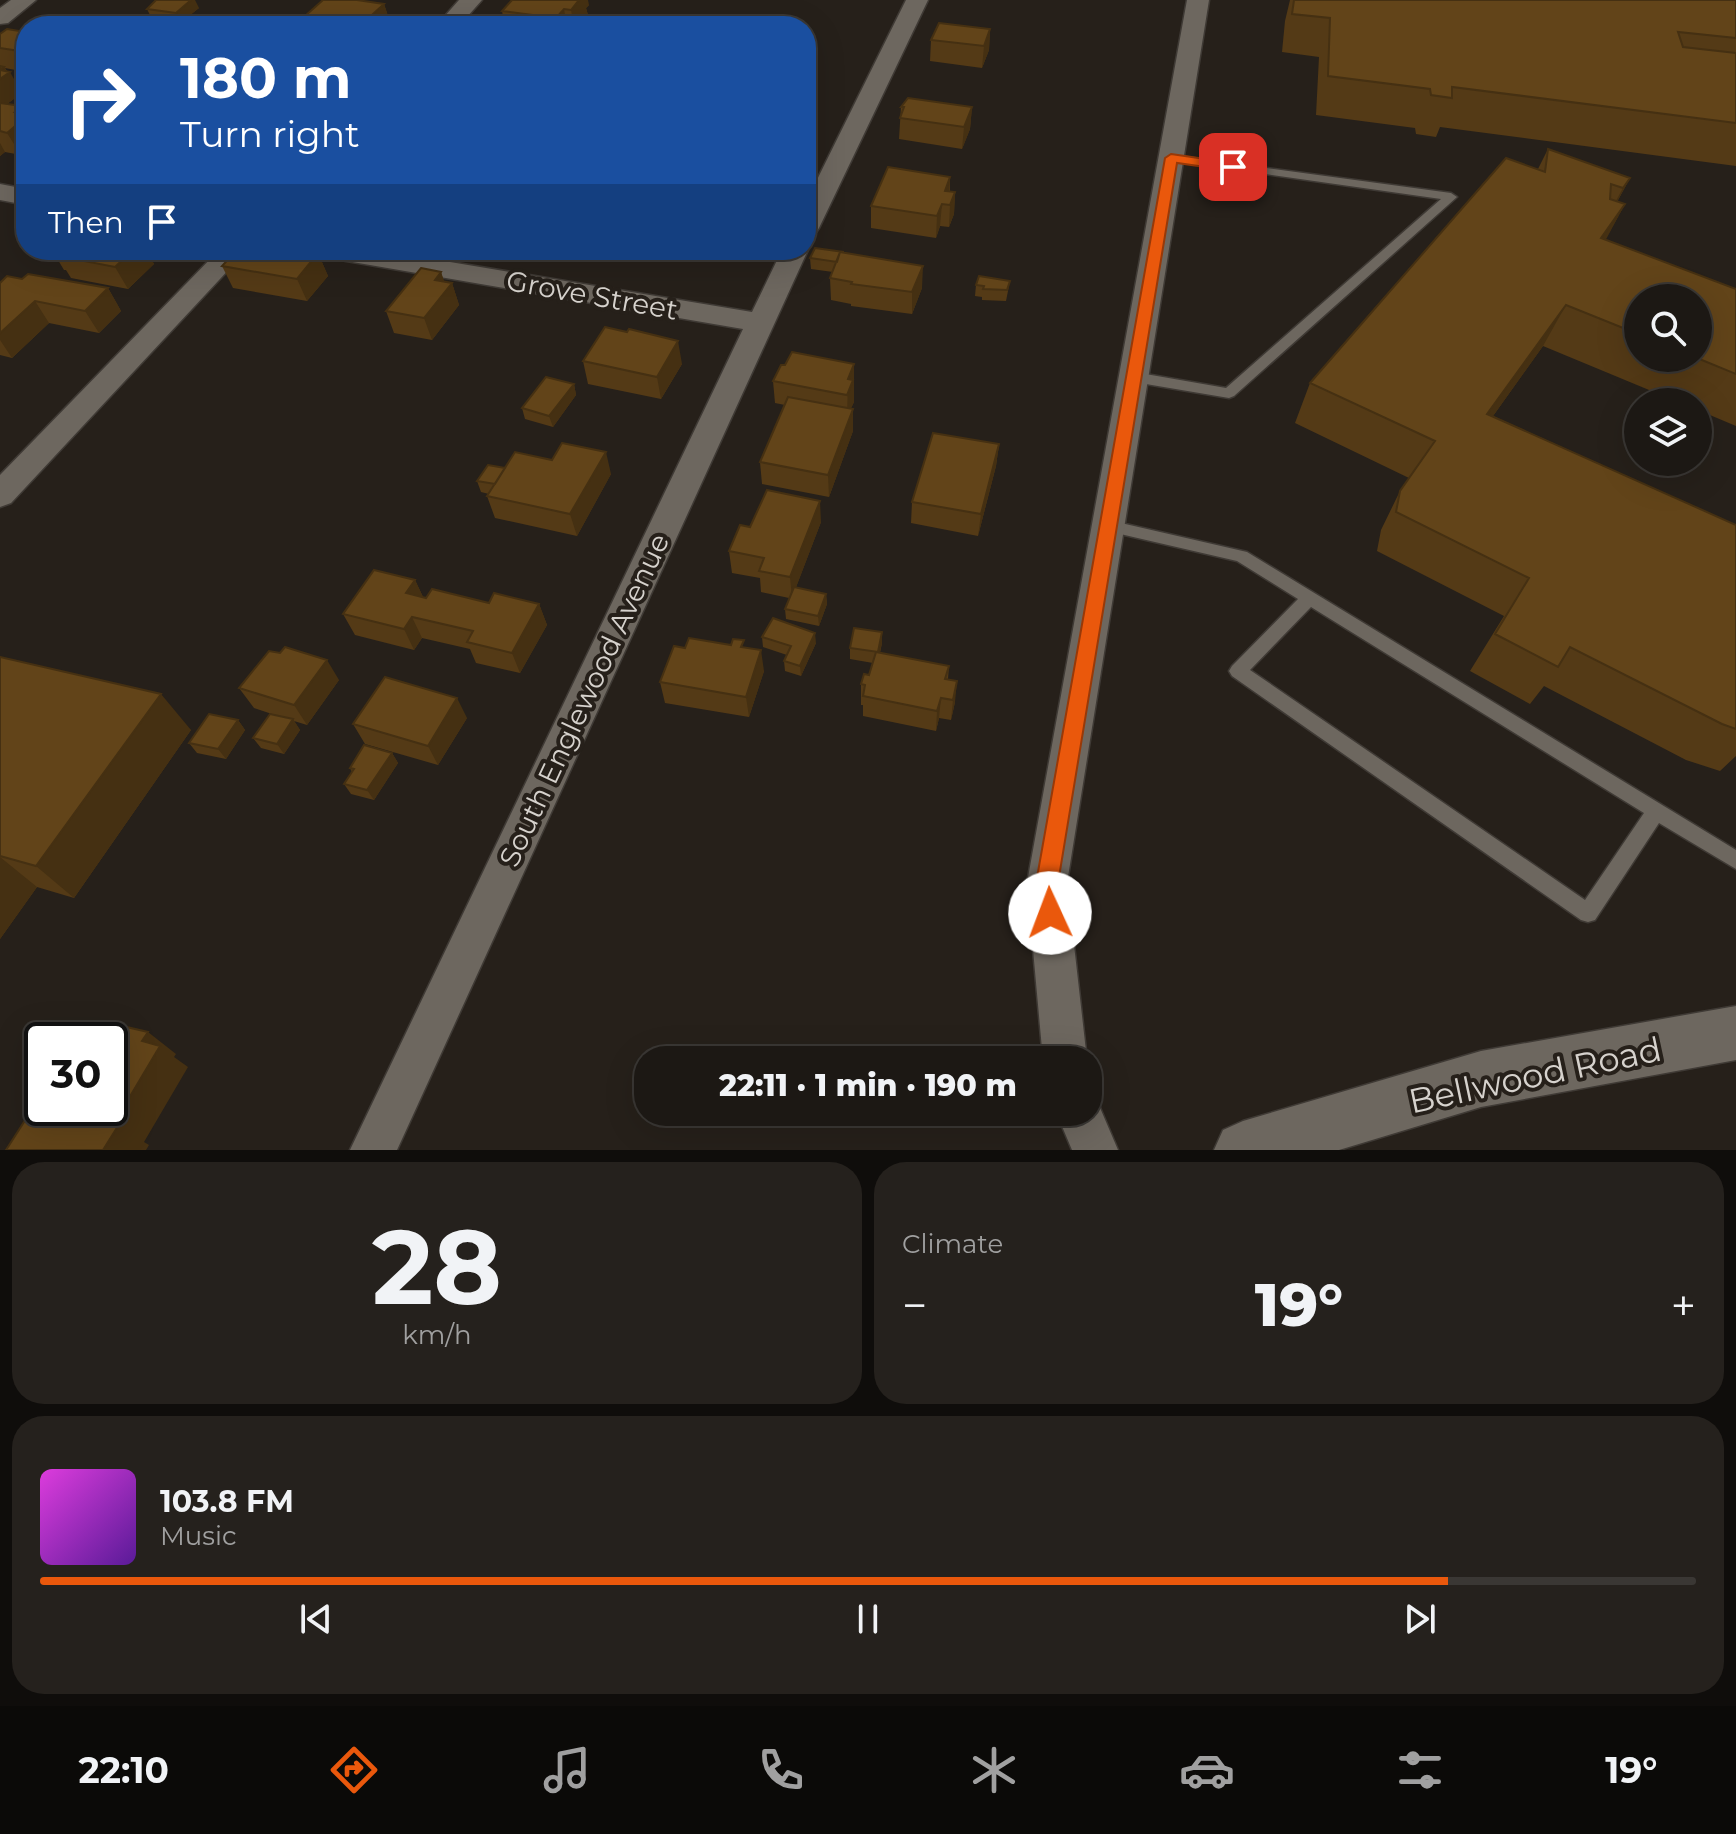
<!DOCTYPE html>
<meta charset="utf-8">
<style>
:root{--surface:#1c1814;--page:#25211d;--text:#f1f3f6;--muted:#a0a0a0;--line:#3a3734;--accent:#ea580c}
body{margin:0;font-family:Montserrat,sans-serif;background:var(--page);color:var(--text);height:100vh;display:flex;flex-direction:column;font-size:30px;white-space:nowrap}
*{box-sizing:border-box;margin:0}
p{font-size:26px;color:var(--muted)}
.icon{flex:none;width:44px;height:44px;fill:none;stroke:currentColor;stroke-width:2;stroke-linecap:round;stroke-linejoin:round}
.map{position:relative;height:1150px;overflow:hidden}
.details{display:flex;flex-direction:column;gap:12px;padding:12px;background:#0f0d0b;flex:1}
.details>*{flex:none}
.guide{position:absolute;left:16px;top:16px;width:800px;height:244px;border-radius:32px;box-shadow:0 8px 32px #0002,0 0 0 2px var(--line);background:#1a4fa0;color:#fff;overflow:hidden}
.buttons{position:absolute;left:1624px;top:284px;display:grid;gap:16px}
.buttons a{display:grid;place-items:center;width:88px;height:88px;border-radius:50%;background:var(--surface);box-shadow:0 8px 32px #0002,0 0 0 2px var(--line);font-size:40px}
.speed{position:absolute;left:24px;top:1022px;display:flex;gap:16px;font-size:40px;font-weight:700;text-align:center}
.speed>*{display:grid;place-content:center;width:104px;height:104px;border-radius:50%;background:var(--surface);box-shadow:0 8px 32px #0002,0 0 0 2px var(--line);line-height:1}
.speed .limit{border:4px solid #111;border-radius:12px;background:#fff;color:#111}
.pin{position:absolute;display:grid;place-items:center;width:68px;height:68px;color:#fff;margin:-34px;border-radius:16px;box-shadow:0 4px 12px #0006}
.me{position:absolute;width:88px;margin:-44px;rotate:358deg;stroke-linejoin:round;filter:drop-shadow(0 0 6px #0008)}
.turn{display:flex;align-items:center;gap:28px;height:168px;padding:0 32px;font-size:36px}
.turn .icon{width:104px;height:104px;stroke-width:2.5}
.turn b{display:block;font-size:56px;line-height:68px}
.then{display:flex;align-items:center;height:76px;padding:0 32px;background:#0003;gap:16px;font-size:30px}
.big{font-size:60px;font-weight:800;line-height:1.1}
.details .card{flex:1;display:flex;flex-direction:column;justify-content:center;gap:12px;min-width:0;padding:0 28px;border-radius:32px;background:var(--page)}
.details .dial{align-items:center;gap:0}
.dial b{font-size:104px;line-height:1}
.song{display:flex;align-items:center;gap:24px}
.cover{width:96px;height:96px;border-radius:12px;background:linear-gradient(135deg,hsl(300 70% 55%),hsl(270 70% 35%))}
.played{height:8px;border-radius:4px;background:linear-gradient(90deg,var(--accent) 85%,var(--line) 85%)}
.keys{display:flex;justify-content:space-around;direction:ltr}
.heat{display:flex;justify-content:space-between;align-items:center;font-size:44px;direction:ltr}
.details .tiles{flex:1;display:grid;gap:12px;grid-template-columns:1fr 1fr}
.card:last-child{grid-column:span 2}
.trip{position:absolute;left:634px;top:1046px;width:468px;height:80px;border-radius:32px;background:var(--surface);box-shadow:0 8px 32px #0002,0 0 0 2px var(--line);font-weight:800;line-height:80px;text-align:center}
.tab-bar{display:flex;height:128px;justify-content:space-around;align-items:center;background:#0b0a08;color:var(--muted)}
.tab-bar .icon{width:56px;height:56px}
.tab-bar .on{color:var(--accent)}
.tab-bar b{font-size:36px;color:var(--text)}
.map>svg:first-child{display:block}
</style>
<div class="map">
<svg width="1736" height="1150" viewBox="0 0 1736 1150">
<rect width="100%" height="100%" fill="#26201a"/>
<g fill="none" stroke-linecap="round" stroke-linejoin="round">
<defs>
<path id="service" d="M1171,155L1451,193L1457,197L1234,396L1229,398L1134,382L1127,377L1134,372L1226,388L1441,199L1167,160L1165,158Z
M1108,520L1247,552L1736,850V869L1659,823L1595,920L1588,922L1581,920L1232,676L1229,671L1232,666L1298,599L1237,561L1103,530L1100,526ZM1311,607L1644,813L1585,900L1250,670Z"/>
<path id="minor" d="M11,0H36L8,23L0,24V8Z
M459,0H482L459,26H436Z
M906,0H928L819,228L815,234L806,236V202Z
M1187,0H1209L1067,883L1087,1060H1043L1027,883Z
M0,184L26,189V205L0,200Z
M806,247L808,250L397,1150H350L743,329L329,258L320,256L316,250H378L752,312L782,250H806Z
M219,250H247L11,503L0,507V475Z
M1088,1093L1095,1096L1118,1150H1072L1056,1112H1088Z"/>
<path id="tertiary" d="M1736,1006V1060L1481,1107L1339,1150H1214L1223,1130L1243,1121L1481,1051Z"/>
</defs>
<use href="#service" stroke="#3f3a35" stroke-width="3"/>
<use href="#minor" stroke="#3f3a35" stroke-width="3"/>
<use href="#tertiary" stroke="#3f3a35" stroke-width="3"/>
<use href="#service" fill="#6d675f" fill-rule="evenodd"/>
<use href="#minor" fill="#6d675f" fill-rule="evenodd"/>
<use href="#tertiary" fill="#6d675f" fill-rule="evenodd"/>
</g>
<path fill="#543a16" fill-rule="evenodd" d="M1290,0H1736V166L1440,127L1436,137L1416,134L1415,128L1316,115L1319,57L1282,52L1285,21Z
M384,4L391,25L390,26H308L305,16Z
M589,5L586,8L588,15L579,26H505L502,11Z
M199,8L180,23L152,19L147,9Z
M26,29V72L5,68L22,93L7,104L22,106L26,112V150L21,155L5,152L0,156V34L22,31Z
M990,29L989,50L982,68L930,61L931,40Z
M901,107H972L970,129L962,149L899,139Z
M1548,149L1630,178L1617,202L1625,204L1605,240L1736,289V426L1698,410V402H1678L1543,346L1493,416L1736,525V756L1720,771L1686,760L1544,686L1530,704L1470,671L1504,616L1377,551L1381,530L1400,491L1409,478L1295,423L1310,383L1538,169ZM1638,298L1698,358H1638Z
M950,177V192H955L954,214L949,227L940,226L936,238L871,228V206Z
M52,250H146L154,264L128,289L71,278L66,270H64Z
M485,250H504L502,253Z
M844,252L922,288L912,314L851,306V304L831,300L830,278L833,272L811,269L810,258Z
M318,253L328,276L307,301L233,288L222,266L242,254Z
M441,272L444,282L452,283L459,305L432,340L394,333L386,311Z
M22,279L108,288L121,311L99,333L49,323L12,358L0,355V283Z
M1010,281L1006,301L982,300V297L975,296L976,285Z
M583,361L682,364L661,399L588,384Z
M854,364V402L851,408L853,409V431L829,497L762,484L760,462L785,405L775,403L773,381L785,365Z
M574,384L576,395L553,427L525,419L522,408Z
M999,444L996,466L978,536L911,523L912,502Z
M505,468L611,474L577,536L495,518L487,496L489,494L481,492L477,481Z
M821,522L796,587L826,594L827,604L819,626L786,619L785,609L789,598L761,592L760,578L732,573L729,551L750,527Z
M415,580L423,597L489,603L539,604L547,625L520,673L476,663L470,649L422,638L414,650L355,635L343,614Z
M762,637L816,643L801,676L785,671L784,661L787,655L763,647Z
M882,643L880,653L949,666L948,679L955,702L951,720L939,718L936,731L863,716V705H861V684L869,675L873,663L850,659V648Z
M731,645L744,648L764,671L749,717L665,703L660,682L685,648Z
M0,657L191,730L74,898L37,887L0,939Z
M339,680L307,725L294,721L300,730L284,754L261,748L253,738L272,714L254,708L239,688Z
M467,718L438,765L365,744L353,724Z
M238,720L245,730L226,759L197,753L189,743Z
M392,753L398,763L374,800L351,794L344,784L352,772L350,768Z"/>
<path fill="#453012" d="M191,0H195L199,8L180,23L176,13Z
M579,0H588L589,5L586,8L588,15L579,26H574L571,10Z
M384,4L391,25L390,26H363L362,24Z
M564,9L567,26H558L556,18Z
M75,20L78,26H67Z
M990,29L989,50L982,68L984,46Z
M4,67L8,73L10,72L22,93L0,109V70Z
M22,106L26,112V150L21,155L7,133L15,112Z
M972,107L970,129L962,149L964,127Z
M0,143L5,152L0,156Z
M950,177L949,199L945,191Z
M1630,178L1608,218L1601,228L1623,188Z
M955,192L954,214L949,227L950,205Z
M942,204L940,226L936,238L937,216Z
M1625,204L1603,245L1601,238Z
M133,250H146L154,264L128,289L115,267Z
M318,253L328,276L307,301L297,279Z
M923,266L922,288L912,314V292Z
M441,272L447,290L452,283L459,305L432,340L424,318L435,280Z
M108,288L121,311L99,333L85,311Z
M35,301L49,323L12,358L0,340V333Z
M1566,305L1543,346L1466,454L1487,414Z
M678,341L682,364L661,399L657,377Z
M854,364V402L847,417L848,379Z
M574,384L576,395L553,427L549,416Z
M853,409V431L829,497L828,475Z
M999,444L996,466L978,536L981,514Z
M606,452L611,474L577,536L570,514Z
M820,501L821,522L792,598L790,577Z
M415,580L425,601L406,593Z
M826,594L827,604L819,626L818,616Z
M539,604L547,625L520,673L512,653Z
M412,617L422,638L414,650L404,629Z
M882,632V643L877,664V653Z
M815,633L816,643L801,676L800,666Z
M761,650L764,671L749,717L746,697Z
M327,660L339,680L307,725L294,705Z
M957,681L955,702L951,720L953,700Z
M161,694L191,730L74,898L36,866Z
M457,698L467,718L438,765L428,746Z
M941,698L939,718L936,731L937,711Z
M293,719L300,730L284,754L277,744Z
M238,720L245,730L226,759L218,749Z
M392,753L398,763L374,800L367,790Z
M0,857L37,887L0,939Z
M148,1032L176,1054L174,1057L188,1067L144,1142L149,1145L146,1150H103L142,1041Z"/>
<path fill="#624419" stroke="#453012" stroke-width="2" d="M156,0H191L176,13L147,9Z
M323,0H357L384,4L362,24L305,16Z
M512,0H579L571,10L564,9L556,18L502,11Z
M1294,0H1736V38L1678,32L1683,47L1736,53V123L1452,87V98L1431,95L1430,89L1328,76L1330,18L1292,14Z
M45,16L75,20L67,26H30Z
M523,23L545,26H520Z
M939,23L990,29L984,46L931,40Z
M7,29L26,32V52L0,48V34Z
M0,66L4,67L0,70L10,72L0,79Z
M908,98L972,107L964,127L900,118L904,107H901Z
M0,103L22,106L15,112L26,113V117L7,133L0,131Z
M1548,149L1630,178L1623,188L1611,184L1610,199L1625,204L1601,238L1736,289V374L1697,358L1698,298H1638V334L1566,305L1487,414L1736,525V729L1722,724L1570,647L1558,667L1495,634L1529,578L1396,512L1400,491L1435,441L1310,383L1506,158L1545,172Z
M888,167L950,177L945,191L955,192L950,205L942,204L937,216L871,206Z
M815,248L844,252H840L837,262L810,258Z
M63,250H133L115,267L58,256L64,250Z
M246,250H296L318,253L297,279L222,266L234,253L242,254Z
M840,252L923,266L912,292L851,284L852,282L830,278Z
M421,268L441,272L435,280L452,283L424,318L386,311Z
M28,274L108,288L85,311L35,301L0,333V283L7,276L22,279Z
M979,276L1010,281L1007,290L983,289L984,286L976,285Z
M605,327L627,332L629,329L678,341L657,377L583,361Z
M792,352L854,364L848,379L853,380L847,395L773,381L781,365H785Z
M546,377L574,384L549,416L522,408Z
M788,397L853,409L828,475L760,462Z
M933,433L999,444L981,514L912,502Z
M562,443L606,452L570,514L487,496L515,452L552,460Z
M488,465L505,468L495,484L477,481Z
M767,490L820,501L790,577L759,571L764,558L729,551L740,525L750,527Z
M374,570L415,580L406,593L426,598L432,589L489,603L494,593L539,604L512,653L467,642L473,631L412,617L404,629L343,614Z
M794,587L826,594L818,616L785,609Z
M773,618L815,633L800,666L784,661L791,646L762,637Z
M854,628L882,632L878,652L850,648Z
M689,638L731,645L733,639L744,640L741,647L761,650L746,697L660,682L674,646L685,648Z
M285,647L327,660L294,705L239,688L269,651L280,653Z
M876,652L949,666L945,679L957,681L953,700L941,698L937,711L863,696L865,685L861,684L864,674L869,675Z
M0,657L161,694L36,866L0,856Z
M385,677L457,698L428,746L353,724Z
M209,714L238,720L218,749L189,743Z
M270,714L293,719L277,744L253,738Z
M364,745L392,753L367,790L344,784L354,769L350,768Z
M76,1024L117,1035L122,1026L148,1032L142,1041L160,1046L113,1125L118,1126L103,1150H6L42,1094V1108H110V1040H66Z"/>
<path fill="#ea580c" stroke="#983908" stroke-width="2" d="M1171,154L1233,163L1240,167L1233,171L1177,163L1058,883L1061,913L1058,920L1050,923L1042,920L1036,883L1165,158Z"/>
<g text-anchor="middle" stroke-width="8" stroke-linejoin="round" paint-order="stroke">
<g font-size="28" fill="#d6d2cd" stroke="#26201a">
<text transform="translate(592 295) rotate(10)" y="10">Grove Street</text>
<text transform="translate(584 700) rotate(-65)" y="10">South Englewood Avenue</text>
</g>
<g font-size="34" fill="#d6d2cd" stroke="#26201a">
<text transform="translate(1535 1075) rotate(-12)" y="12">Bellwood Road</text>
</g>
</g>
</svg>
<div class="buttons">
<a><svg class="icon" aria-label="search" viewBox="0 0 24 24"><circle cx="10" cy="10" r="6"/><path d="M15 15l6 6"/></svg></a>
<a><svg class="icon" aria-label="layers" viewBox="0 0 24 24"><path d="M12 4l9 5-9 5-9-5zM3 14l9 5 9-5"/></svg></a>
</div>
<div class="speed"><div class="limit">30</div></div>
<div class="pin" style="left:1233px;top:167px;background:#d93025"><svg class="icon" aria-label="arrive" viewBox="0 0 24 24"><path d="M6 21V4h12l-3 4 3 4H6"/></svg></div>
<svg class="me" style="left:1050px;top:913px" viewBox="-20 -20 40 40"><circle r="19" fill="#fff"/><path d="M0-13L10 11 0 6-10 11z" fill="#ea580c"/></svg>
<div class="trip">22:11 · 1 min · 190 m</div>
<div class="guide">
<div class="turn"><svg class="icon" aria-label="right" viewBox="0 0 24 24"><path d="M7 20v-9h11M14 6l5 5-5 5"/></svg><div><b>180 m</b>Turn right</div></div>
<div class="then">Then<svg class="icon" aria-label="arrive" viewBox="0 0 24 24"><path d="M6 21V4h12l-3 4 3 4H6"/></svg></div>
</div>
</div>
<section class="details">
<div class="tiles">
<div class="card dial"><b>28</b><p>km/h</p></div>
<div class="card"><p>Climate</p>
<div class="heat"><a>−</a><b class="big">19°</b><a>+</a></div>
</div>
<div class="card">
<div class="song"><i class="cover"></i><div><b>103.8 FM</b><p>Music</p></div></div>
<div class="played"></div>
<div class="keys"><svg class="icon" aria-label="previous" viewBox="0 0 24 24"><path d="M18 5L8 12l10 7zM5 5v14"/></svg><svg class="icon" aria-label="pause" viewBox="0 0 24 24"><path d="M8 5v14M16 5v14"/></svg><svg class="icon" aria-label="next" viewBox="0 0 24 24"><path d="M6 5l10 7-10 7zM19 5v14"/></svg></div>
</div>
</div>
</section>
<nav class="tab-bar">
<b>22:10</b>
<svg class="icon on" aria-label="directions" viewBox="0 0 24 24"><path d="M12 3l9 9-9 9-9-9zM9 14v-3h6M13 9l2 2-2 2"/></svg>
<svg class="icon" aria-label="music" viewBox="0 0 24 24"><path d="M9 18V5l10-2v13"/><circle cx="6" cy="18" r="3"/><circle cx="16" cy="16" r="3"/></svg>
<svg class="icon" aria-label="phone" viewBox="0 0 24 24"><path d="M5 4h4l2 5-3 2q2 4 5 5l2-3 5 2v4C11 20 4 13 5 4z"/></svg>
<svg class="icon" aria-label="climate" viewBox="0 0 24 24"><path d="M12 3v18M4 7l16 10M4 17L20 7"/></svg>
<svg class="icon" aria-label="car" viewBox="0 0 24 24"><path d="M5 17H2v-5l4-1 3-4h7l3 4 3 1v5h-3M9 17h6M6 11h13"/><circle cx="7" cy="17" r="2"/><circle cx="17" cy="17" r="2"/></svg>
<svg class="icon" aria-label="filters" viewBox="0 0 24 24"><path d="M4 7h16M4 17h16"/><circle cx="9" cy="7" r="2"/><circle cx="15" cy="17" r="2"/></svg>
<b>19°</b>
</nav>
